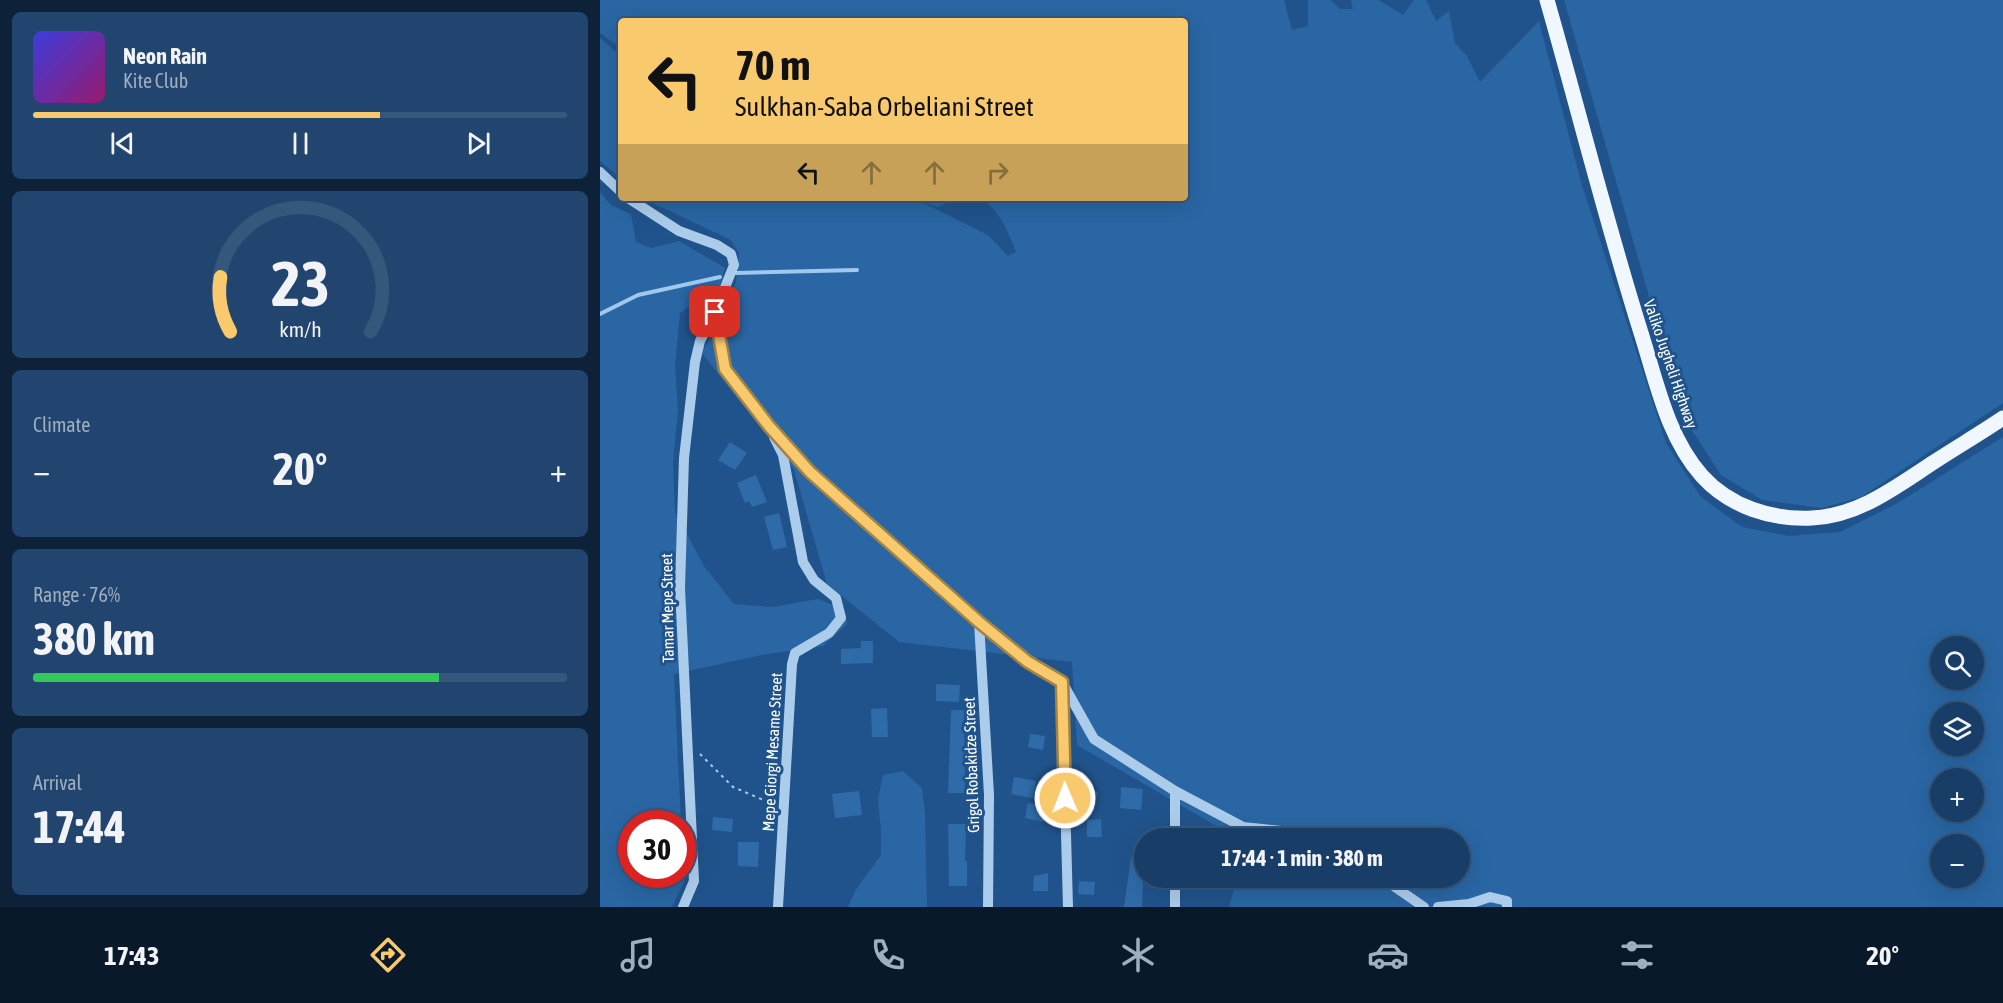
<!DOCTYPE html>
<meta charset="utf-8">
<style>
:root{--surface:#183e68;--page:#21456e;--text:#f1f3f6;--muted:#9faec0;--line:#36577c;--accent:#f9ca6d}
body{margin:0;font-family:"Asap Condensed",sans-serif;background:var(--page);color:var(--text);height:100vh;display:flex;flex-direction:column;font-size:22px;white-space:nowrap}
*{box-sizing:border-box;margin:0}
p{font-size:20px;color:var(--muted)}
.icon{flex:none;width:33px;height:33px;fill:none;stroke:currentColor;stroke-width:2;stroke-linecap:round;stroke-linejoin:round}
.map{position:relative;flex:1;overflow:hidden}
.side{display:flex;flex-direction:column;gap:12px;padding:12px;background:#0d2239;width:600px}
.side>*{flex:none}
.hud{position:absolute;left:18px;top:18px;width:570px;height:183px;border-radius:6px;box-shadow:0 6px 24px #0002,0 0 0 2px var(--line);background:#f9ca6d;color:#111;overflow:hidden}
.controls{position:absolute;left:1330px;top:636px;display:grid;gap:12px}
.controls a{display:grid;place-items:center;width:54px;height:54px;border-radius:50%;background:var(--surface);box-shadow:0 6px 24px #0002,0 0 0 2px var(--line);font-size:30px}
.speed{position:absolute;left:18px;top:810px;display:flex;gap:12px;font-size:30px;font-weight:700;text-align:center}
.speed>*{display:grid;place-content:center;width:78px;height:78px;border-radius:50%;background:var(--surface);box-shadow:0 6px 24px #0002,0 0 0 2px var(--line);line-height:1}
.speed .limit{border:9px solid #d22;background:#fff;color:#111}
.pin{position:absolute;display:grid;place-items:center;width:51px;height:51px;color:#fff;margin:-26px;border-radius:12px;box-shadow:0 3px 9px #0006}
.me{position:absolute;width:66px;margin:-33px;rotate:359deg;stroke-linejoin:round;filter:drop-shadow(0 0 4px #0008)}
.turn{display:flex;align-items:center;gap:21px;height:126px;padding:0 18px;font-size:27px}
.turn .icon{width:78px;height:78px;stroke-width:2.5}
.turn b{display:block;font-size:42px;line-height:51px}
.lanes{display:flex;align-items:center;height:57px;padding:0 18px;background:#0003;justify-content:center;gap:30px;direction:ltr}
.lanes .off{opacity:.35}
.big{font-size:45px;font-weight:700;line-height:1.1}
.side .tile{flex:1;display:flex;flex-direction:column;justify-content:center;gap:9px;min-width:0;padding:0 21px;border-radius:9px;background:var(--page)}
.side .dial{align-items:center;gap:0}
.dial svg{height:156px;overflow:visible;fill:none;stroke:var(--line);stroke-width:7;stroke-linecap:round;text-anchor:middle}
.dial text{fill:var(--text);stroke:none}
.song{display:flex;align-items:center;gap:18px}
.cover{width:72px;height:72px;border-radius:9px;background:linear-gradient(135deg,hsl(240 70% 55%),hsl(320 70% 35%))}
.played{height:6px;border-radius:3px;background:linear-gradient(90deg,var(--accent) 65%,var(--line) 65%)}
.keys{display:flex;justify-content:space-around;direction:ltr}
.heat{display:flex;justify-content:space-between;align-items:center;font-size:33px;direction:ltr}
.charge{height:9px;border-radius:4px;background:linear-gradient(90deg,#34c759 76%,var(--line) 0)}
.trip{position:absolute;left:534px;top:828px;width:336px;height:60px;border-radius:30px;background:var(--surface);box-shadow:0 6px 24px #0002,0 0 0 2px var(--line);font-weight:700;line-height:60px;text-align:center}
.tab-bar{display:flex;height:96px;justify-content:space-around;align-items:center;background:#0a192a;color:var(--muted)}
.tab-bar .icon{width:42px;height:42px}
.tab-bar .active{color:var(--accent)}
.tab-bar b{font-size:27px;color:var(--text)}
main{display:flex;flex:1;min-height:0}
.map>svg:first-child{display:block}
</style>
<main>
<section class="side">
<div class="tile">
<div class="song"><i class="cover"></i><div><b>Neon Rain</b><p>Kite Club</p></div></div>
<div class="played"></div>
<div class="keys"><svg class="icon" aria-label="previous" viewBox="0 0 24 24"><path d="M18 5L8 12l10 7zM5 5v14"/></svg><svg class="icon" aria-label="pause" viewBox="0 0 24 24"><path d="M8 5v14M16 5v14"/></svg><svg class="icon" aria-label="next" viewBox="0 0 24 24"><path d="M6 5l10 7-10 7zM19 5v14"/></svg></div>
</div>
<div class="tile dial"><svg viewBox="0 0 100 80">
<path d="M14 69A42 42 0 1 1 86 69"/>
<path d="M14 69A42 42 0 0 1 9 41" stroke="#f9ca6d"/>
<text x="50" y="56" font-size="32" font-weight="700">23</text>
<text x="50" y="72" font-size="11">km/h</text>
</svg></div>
<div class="tile"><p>Climate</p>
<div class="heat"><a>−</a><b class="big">20°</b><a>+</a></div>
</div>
<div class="tile"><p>Range · 76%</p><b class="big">380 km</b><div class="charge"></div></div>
<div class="tile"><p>Arrival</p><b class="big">17:44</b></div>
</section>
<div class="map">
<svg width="1403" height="907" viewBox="0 0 1403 907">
<rect width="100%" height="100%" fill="#20538b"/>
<path fill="#2966a3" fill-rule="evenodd" d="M0,0H684L692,30L708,26V0H731L740,9H753L751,0H779L803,15L814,0H826L836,21L849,11L855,43L867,56L880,82L939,21L981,182L1066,443L1100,496L1142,527L1189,536L1240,532L1296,504L1403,437V907H629L637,878H860V838H637L477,745L472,662L299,642L227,584L194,470L102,353L130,299L136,282L139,253L131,240L42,198H358L338,207L319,201L388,235L408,256L416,252C407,229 401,213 381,198H585V21H21V48L0,33ZM1341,646H1374V680H1341ZM1341,712H1374V746H1341ZM1341,778H1374V812H1341ZM1341,844H1374V878H1341Z
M964,0H1403V403L1261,497L1222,508L1162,500L1121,475L1084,418Z
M0,38L21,56V179L0,161Z
M0,192L11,205L31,214L36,242L51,248L79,241L125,268L119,288L80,313L75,365L78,411L73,462L75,512L104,566L134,604L173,607L218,599L245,610L247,624L223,646L162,655L74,674L81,823L32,824V874H82L83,848L84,882L72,907H0Z
M303,771L322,788L325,813L327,907H248L255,891L281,855V831L278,799L283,775Z"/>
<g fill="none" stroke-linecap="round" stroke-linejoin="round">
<path stroke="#a0c7ed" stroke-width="4" d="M136,273L257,270
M0,314L38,295L120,277"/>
</g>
<path fill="#2f6ba8" d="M130,442L147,453L135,470L118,460Z
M156,475L167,502L152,507L149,501L145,503L137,483Z
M179,513L187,547L173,550L164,517Z
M261,641H273V663L241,664V649L261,648Z
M336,684L360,685L359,702L336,701Z
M287,708L288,737H272L271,709Z
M351,710H364L365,793H348Z
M430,734L445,736L443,750L428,747Z
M414,777L436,781L433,798L411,794Z
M475,786L498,792L494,809L473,804Z
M521,787L543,789L541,810L520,808Z
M259,791L262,815L235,818L232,794Z
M428,803L446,806L443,822L425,818Z
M113,817L133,819L132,832L112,830Z
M501,819L502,837H487V820Z
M348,824H366L365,861H367V886H349Z
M138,842H159L158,867L138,866Z
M531,857L544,859L542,907H524Z
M448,873V891H433L434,876Z
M592,878H612V887L592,888Z
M479,881L495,882L494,895L478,894Z"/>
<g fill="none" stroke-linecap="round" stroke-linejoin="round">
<path stroke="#accceb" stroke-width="2" stroke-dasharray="3 4.5" stroke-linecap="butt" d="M100,754L133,787L173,804"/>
<path stroke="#accceb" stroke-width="10" d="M0,172L21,192
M28,198L79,231L117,245L131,254L134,265L115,312L100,341L95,362L84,458L80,588L94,881L83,907
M115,312L125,369L169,426L210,472L379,622L428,662L462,682L494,739L575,791L643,827L710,834L724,838
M174,437L183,455L203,562L214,580L236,598L241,618L229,633L195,653L192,664L178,907
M379,622L389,795L388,907
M462,686L468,907
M575,791V838
M575,878V907
M782,878L824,907
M838,907L869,904L890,897L907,901V907"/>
<path stroke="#f1f7fe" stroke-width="15" d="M947,0C979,112 1007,225 1042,336C1057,384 1068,438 1102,476C1130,507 1172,520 1212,518C1259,516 1297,486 1334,462C1357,447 1381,433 1403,418"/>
</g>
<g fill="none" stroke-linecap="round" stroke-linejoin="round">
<defs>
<path id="route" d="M115,312L125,369L169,426L210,472L379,622L428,662L462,682L465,798"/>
</defs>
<use href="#route" stroke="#a28347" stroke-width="15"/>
<use href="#route" stroke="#f9ca6d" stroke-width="10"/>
</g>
<g text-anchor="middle" stroke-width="6" stroke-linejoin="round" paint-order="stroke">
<g font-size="16" fill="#fff" stroke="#20538b">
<text transform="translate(1071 364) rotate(71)" y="6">Valiko Jugheli Highway</text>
<text transform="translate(67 608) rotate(-91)" y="6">Tamar Mepe Street</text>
<text transform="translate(172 752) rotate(-87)" y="6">Mepe Giorgi Mesame Street</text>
<text transform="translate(371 765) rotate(-92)" y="6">Grigol Robakidze Street</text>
</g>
</g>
</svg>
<div class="controls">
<a><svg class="icon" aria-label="search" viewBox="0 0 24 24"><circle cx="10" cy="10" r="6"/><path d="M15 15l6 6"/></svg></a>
<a><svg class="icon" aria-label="layers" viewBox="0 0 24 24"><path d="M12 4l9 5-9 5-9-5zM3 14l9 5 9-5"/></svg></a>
<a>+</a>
<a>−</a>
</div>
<div class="speed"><div class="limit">30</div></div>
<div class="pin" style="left:115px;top:312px;background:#d93025"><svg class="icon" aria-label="arrive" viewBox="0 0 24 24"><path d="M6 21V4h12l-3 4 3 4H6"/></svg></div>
<svg class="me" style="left:465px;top:798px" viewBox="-20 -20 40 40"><circle r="17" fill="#f9ca6d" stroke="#fff" stroke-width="3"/><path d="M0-11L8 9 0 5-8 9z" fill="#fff"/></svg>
<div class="trip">17:44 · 1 min · 380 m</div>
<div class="hud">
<div class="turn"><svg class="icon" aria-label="left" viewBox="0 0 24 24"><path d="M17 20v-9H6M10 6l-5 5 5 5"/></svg><div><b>70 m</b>Sulkhan-Saba Orbeliani Street</div></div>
<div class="lanes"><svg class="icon" aria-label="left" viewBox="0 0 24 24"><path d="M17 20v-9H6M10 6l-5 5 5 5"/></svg><svg class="icon off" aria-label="ahead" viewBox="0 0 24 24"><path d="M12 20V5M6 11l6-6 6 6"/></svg><svg class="icon off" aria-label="ahead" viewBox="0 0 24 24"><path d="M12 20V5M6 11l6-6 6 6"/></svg><svg class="icon off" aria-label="right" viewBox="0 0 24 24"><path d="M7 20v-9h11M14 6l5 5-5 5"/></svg></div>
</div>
</div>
</main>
<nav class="tab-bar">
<b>17:43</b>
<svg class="icon active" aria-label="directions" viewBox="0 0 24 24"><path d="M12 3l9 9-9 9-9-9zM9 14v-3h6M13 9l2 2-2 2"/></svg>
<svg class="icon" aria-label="music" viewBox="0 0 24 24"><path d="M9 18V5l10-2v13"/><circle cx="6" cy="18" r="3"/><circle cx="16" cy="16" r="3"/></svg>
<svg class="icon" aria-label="phone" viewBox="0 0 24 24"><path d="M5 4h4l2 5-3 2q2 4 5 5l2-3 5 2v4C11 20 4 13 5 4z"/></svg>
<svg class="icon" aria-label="climate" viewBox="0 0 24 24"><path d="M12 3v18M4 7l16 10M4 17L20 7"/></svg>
<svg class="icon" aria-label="car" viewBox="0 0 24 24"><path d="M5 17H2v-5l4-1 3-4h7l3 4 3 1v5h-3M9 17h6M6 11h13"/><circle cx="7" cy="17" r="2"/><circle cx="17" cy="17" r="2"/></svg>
<svg class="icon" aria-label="filters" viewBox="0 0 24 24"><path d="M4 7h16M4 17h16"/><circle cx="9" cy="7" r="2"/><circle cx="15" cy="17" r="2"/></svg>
<b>20°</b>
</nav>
